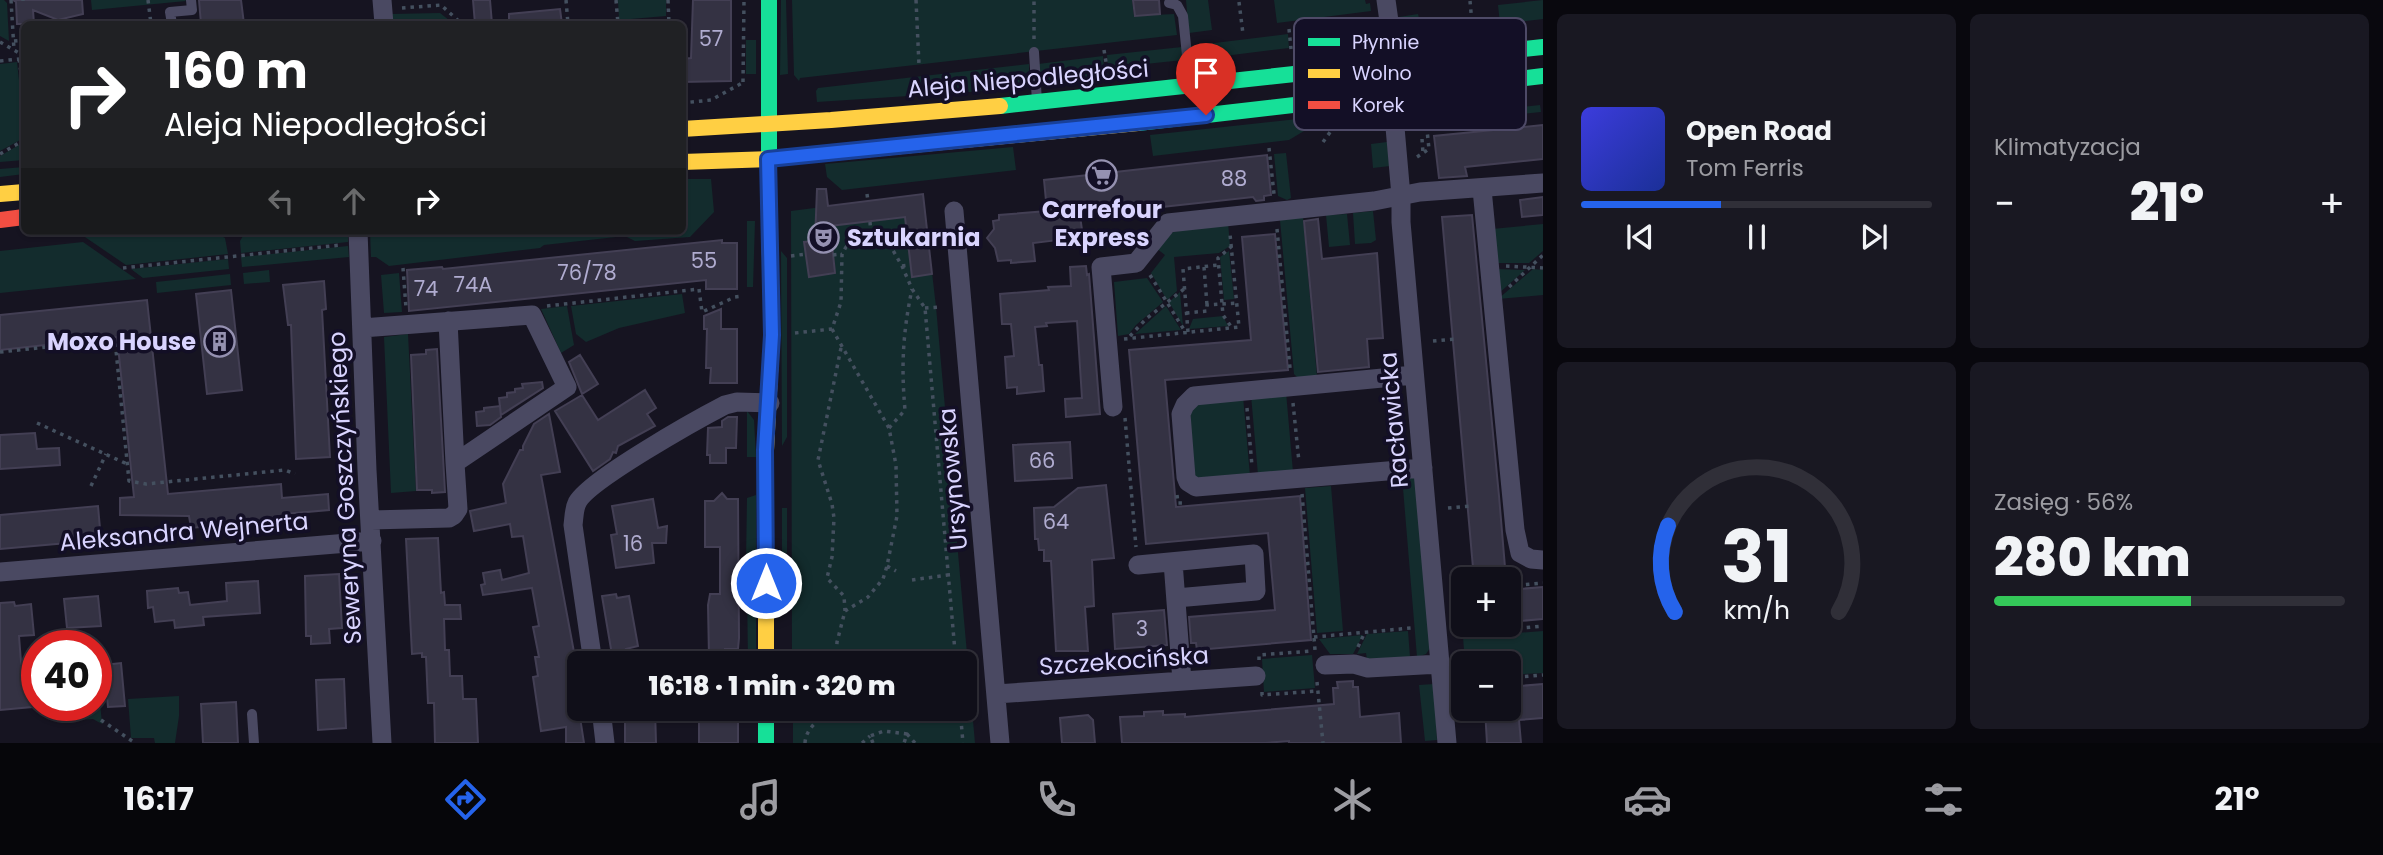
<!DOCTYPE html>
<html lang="pl">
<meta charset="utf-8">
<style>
:root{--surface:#100f19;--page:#191822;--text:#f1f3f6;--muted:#9c9ca2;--line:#302f38;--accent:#2563eb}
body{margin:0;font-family:Poppins,sans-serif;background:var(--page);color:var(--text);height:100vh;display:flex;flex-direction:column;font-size:26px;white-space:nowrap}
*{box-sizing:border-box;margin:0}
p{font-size:23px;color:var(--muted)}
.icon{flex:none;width:38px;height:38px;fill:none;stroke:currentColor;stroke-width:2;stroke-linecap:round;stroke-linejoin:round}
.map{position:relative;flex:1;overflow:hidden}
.panel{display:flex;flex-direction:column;gap:14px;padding:14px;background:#09080e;width:840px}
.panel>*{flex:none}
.hud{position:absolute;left:21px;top:21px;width:665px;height:214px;border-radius:10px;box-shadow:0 2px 5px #0004,0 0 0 2px var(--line);background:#202124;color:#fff;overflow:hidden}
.buttons{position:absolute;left:1451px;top:567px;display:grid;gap:14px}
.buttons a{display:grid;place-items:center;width:70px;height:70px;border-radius:10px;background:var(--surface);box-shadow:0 2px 5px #0004,0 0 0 2px var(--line);font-size:35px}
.speed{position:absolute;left:21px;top:630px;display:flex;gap:14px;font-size:35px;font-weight:700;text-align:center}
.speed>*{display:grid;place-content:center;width:91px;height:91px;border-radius:50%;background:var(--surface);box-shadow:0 2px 5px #0004,0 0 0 2px var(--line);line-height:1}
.speed .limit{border:10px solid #d22;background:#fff;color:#111}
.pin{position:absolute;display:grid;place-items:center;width:60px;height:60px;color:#fff;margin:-72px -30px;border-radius:50% 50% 50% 0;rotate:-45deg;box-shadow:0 0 7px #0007}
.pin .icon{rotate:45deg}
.me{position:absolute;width:77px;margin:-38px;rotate:0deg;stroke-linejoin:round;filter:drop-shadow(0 0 5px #0008)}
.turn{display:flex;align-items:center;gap:24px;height:147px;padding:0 28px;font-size:32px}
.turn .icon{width:91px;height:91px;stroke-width:2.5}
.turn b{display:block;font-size:49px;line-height:60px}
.lanes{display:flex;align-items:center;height:66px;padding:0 28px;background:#0003;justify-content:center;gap:35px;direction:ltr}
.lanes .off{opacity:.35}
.big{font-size:52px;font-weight:800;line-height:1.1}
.panel .widget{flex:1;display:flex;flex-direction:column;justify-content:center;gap:10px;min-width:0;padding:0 24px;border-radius:10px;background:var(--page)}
.panel .dial{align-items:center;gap:0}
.dial svg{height:182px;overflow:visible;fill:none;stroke:var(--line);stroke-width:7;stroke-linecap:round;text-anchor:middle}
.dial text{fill:var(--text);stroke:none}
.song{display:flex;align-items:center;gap:21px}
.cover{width:84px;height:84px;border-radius:10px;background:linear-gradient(135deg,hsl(240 70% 55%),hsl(230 70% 35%))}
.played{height:7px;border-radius:4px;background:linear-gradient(90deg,var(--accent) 40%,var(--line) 40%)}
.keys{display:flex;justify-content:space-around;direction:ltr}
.heat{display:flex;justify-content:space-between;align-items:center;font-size:38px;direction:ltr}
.charge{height:10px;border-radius:5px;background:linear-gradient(90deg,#34c759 56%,var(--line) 0)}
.panel .tiles{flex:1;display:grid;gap:14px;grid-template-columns:repeat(2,1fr)}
.trip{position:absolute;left:567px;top:651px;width:410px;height:70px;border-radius:10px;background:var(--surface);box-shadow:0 2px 5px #0004,0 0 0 2px var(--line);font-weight:800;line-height:70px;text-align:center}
.tab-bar{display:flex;height:112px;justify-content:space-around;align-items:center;background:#06060a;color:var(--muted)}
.tab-bar .icon{width:49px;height:49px}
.tab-bar .active{color:var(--accent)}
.tab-bar b{font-size:32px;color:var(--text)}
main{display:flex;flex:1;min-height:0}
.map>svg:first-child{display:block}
</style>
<main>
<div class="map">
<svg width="1543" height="743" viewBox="0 0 1543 743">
<rect width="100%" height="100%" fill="#161421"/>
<path fill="#132c2d" d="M0,0H4L7,3L9,41L0,36Z
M91,0H185L186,1L92,10Z
M618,0H666V16L619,20Z
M781,0H786L788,74L780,75Z
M792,0H1132L1134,16L1174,14L1177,35L800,78L799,81L794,75Z
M1186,0H1208L1212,30L1189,33Z
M1274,0H1365L1366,4L1370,3L1371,11L1277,23Z
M1543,0V19L1500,24L1498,5Z
M440,13L454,24H394L392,14Z
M1418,14L1419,18L1407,20L1408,25L1419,23L1422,46C1404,44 1401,32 1399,17Z
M1379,33V45L1369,52L1310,58L1293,47V43Z
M1288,34L1289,48L1192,60L1190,46Z
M746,40H756V74H746Z
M1182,47L1183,60L1108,68L1107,55Z
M1103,56L1104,69L1114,81L1043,87L1039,83L1038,64Z
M17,62L20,89L24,83V138L0,151V64Z
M1029,64V88L817,102L816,91L818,88Z
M1540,105L1541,112L1512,115V108Z
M1325,116L1324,119L1289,140L1153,156L1150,135Z
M24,142V160L0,162V156Z
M1387,142L1390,166L1373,168L1371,144Z
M1013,147L1016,170L842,190L827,177L825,164Z
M1286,153L1291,198L1287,200L1278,196L1274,154Z
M24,167V174L0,177V169Z
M683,179H711L714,212L690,237L635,241L625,236L544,245L540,248L389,266L376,257H371L370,231H682Z
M923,194L936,307L975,743H793V709H964V663H792L791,211Z
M1373,211L1376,240L1371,243L1355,244L1353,213Z
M1347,214L1350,245L1329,247L1326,215Z
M1303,217L1317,377L1298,378L1294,374L1280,220Z
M747,221H755L753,287H747Z
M1228,222L1230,246L1219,253L1174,257L1177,291L1167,300L1151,273L1165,255L1156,248L1173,232Z
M1543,224V251L1529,263H1495L1492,229Z
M81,231L214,232L225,238L228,254L126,265L82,235Z
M246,231H328L338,236H348V242L241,253L240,241Z
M83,242L136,279L0,293V251Z
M348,246L349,257L242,267L241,257Z
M781,251L787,258V437L782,446Z
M1229,251L1234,299L1224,300L1220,257Z
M228,259L229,269L143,278L131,269Z
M1496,269L1525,270L1498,294Z
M1533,269L1543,270V295L1498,299Z
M269,270L270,282L244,284L243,273Z
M399,273L402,312L384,313L381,275Z
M230,274L231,285L157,293L156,282Z
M1147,278L1163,302L1136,325L1129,334L1118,336L1114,282Z
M1180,292L1183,326L1169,302Z
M682,294L685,313L619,328L586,342L576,334L571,306Z
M567,306L574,345L561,353L541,309Z
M1166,306L1181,330L1135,334Z
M1223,316L1228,326L1189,329L1193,319Z
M408,334L416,491L391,493L384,337Z
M1286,392L1293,472L1258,475L1251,395Z
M1243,396L1250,476L1193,478L1190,411L1193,405Z
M747,411L754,420L756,457H747Z
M1402,476L1415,477L1430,648L1426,654L1417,657Z
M1331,486L1343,631L1317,633L1305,488Z
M756,495V562H746L747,498Z
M782,508H787V553H782Z
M747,587H756V663H748Z
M1408,631L1410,657L1367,659L1366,653L1357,654L1367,634Z
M1543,631V673L1509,675L1508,663H1465L1463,637Z
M1363,635L1353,654H1330L1319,639Z
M1312,655L1315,688L1264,692L1262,659Z
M102,660L106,700L100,702L102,724L93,719L79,720L78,713L69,714V705H96V661Z
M1434,684L1437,740L1425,741L1419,685Z
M179,696V716L175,743H155L154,738H131L128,699Z"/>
<path fill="#343243" stroke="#433f54" stroke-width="2" d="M13,0H82L83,14L58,20L33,10L34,24H17L16,2Z
M199,0H241L244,24H201Z
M473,0H490L492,24H475Z
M693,0H731V81L682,82V59L691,58Z
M1133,0H1159L1160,14L1135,16Z
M560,9L562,24H509V14Z
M1543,125V159L1465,167L1467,176L1439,178L1434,136Z
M1267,155L1271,195L1264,196V200L1256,201L1253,197L1080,216L1083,237L1033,243L1035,261L1011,263V260L998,261L995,248L987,238L994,229L993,221L999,220V215L1047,211L1044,180Z
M817,189H826L828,206L923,194L932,274L912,277L905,217L830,226L835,273L809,277L804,242L815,241Z
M1543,197V215L1522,217L1520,200Z
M1472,215L1499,496L1506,579H1474L1442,217Z
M1318,219L1322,259L1377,253L1383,338L1367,339L1369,367L1318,372L1304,221Z
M1275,234L1288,370L1165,380L1176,507L1300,496L1311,640L1197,650L1196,643H1191L1189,617L1275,610L1268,533L1146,544L1129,350L1251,340L1242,237Z
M722,240V243H737V289H706V280L409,311L407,270L442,267L443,269Z
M1086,266L1087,275L1089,274L1100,414L1066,417L1065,399L1082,398L1077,321L1046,323L1047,326L1035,327L1039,365H1042L1044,391L1017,394V387L1007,388L1005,357L1014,356L1011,324H1002L1000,294L1049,290L1048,287L1071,286L1070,267Z
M324,281L326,309L322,310L330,457L296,459L291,325H288L283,285Z
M231,290L242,390L207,394L196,294Z
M147,300L168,494L281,484L282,498L328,494L329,510L284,514V519L191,528L189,516L120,515V498L134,497L117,337L0,350V315Z
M721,309V329H737V383H710L711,368H706L707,329H704V316Z
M437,349L445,492L432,493V490H417L411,355L426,354V350Z
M580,355L598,384L582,394L569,362Z
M542,382L543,388L501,415L499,398L507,397V393L515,392V389L523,388L522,384Z
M645,390L656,408L647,414L655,426L618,446L616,453L613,452L610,459L593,471L555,411L582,395L598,420Z
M500,406L501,417L490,425L477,426L476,412L484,411V408Z
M549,414L560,472L541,475L574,652L570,653L584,743H566V727L541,731L533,677L538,676L535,657H539L533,627L539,626L532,588L483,595L481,585L485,584L483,573L500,570L502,580L529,573L523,536L512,537L510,524L474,531L470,511L506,503L503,484L520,450H523V446L534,424Z
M728,417H737L736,448H726V463H710V455H707L708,428L722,427V421Z
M35,433L37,449L59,448L60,465L0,469V435Z
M1070,442L1072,478L1015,481L1013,445Z
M1106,485L1114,558L1092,560L1094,606L1085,607L1088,651H1056L1051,561H1044V550H1039L1038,539H1035L1034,508L1054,507L1078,488Z
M722,493L727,499H738L739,638L738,649H725V658L709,657L708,605L710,594H720V547H705V501H714Z
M653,499L658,528L667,526L666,543H652L654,563L616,568L611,535L617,534L612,506Z
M98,506L101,540L0,549V515Z
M438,538L441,593L444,592L445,605H460L461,619H444L445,650H449L450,676H462L463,699H476L478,743H435L434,703H428L426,657H422V653L412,654L406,539Z
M339,574L342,628L329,629L330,643L311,644V636H306L305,576Z
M258,581L260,613L203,617L204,625L175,628L174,620L155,622L153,607L148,608L147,591L178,588L179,593L188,592L190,605L227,601L226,583Z
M1543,587V619L1508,622V590Z
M616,594L617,598L629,596L638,646L626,649L627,652L612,655L602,596Z
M98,596L101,626L67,628L64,599Z
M14,602L15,606L31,604L34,635L19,636L22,675H30L32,707L0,710V603Z
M1164,610L1167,645L1115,649L1113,614Z
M121,663L125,706L108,707L104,665Z
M344,679L346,728L318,730L316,680Z
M1353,681V687H1358L1360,717L1399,713L1401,743H1289V741L1265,743H1122L1120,717L1144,716V712L1163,711V715L1185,714V717L1334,704L1333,688H1338L1337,682Z
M1543,684V718L1519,720L1521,743H1487L1485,709H1508V687Z
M236,702L238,743H203L201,704Z
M625,709H655L656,743H625Z
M699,709H738V743H699Z
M1088,715L1093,720L1095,743H1062L1060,718Z"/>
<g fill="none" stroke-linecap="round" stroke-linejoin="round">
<path stroke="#44505f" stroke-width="3.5" stroke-dasharray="3.5 5" stroke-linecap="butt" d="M11,0L14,50
M23,0V1
M148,0L151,24
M566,0L568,24
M616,0L618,24
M668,0L669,24
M916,0L919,65
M1239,2L1243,34
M402,8L441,5L462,24
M1411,22L1426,20
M1330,24L1348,31L1372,29
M1440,27L1472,23L1470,1
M1289,29L1291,49
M1034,39V0
M14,41L24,40
M0,42L24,56
M1104,50L1107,68
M19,59L23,86
M0,61L19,59
M743,82L744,0
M682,103L711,100L744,82
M1449,113L1475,110L1483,125
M1422,139L1423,153
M1323,142L1336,124
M1269,148L1274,194
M0,154L24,140
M1417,157L1429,149L1427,130
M867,194L868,201
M870,222L871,235L887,240L902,266L912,289L925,308L956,663
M1277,229L1290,368
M1232,246L1218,258L1223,315L1232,328
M833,255L842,254
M791,256L806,254
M902,266L910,265
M1506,266L1543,268
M1204,267L1207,305
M123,268L341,245
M403,268L406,308
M1150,275L1186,333
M1509,287L1543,255
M547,306L699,289L702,312L735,297L743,296
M925,308L940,307
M1186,313L1207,311V305L1237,303
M832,329L889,428L896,465L897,516L887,566L883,579L868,597L845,611L837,642L836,663
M1188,332L1183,269L1218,265
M795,333L832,329L841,302L842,254L846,247L871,235
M1130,336L1146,319L1184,289
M1124,339L1239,327L1230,234
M1433,341L1455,339
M841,348L818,460L832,504L834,518L832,557L827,578L844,596L845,611
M0,352L115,340L129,481L146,484L285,470L295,474
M1293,403L1299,462
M1247,408L1252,466
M1125,418L1136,547
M37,423L127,464
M889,428L905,410C901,365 903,332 912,289
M91,486L106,454
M1302,494L1315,650
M1177,495L1178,503H1186
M1448,508L1470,506
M887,566L896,571
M1509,568L1510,586L1543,583
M912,580L948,575
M1459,634L1543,626
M1314,637L1411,628
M1358,647L1365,632
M1259,660V655L1313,651
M1508,678L1543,675
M1317,682L1323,743
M1262,692V695L1318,691
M960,709L963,743
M101,720L135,743
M907,734L915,743
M805,743C806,727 820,720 830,709
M862,743L870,736
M873,743L870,736L884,731L907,734L904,743"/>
<path stroke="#4a4962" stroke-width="10" d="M1169,3L1177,5L1183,16L1190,85
M172,24L170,12L192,10L191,0
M1034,52L1037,102
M252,714L254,743"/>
<path stroke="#4a4962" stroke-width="19" d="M382,0L384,24
M1386,0L1395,64
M1392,93L1401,196V222L1447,743
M1482,189L1515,530L1520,553L1531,559L1543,560
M954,211L1000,743
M358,231L367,470L382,743
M448,321L455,463
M362,328L532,315L567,387L455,463L458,509L454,515L449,518L371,520
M1414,375L1194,396L1185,405L1181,414L1186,477L1188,482L1196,487L1423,468
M1113,407L1101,267L1136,263L1168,223L1374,201L1420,192L1543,183
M1173,562L1182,681
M1138,565L1254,554L1256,591L1176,598
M0,572L372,541
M593,663L573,525C574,518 574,509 577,503C587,481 698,419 725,405L737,402L770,403
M1325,665L1354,664L1368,668L1440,664
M996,694L1256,676
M601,709L605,743"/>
<path stroke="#16e098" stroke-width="16" d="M1000,106L1543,47
M1138,123L1543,76
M769,219V0
M766,709V743"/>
<path stroke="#ffcf43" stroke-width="16" d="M682,129L831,120L1000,106
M682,162L768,159L1138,123
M0,194L24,192
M766,663V450L772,335L769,219"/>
<path stroke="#f24e42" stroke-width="16" d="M0,220L24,217"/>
</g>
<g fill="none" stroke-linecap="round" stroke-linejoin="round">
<defs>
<path id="route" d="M766,583L765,450L772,335L768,159L1206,115"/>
</defs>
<use href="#route" stroke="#184099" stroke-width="18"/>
<use href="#route" stroke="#2563eb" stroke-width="12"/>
</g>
<defs>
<symbol id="supermarket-ring" viewBox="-11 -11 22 22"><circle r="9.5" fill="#130f26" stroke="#9591b1" stroke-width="1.5"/><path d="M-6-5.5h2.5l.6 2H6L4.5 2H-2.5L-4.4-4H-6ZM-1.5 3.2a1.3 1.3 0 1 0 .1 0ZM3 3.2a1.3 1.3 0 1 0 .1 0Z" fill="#9591b1"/></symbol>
<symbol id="theatre-ring" viewBox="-11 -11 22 22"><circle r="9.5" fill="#130f26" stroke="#9591b1" stroke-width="1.5"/><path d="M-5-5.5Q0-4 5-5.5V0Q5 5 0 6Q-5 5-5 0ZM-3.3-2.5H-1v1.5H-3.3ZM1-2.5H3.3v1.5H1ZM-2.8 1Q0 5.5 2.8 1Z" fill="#9591b1"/></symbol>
<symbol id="building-ring" viewBox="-11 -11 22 22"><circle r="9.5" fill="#130f26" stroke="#9591b1" stroke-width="1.5"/><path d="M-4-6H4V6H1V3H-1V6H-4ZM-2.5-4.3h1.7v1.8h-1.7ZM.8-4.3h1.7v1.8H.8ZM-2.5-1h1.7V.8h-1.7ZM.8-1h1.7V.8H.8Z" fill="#9591b1"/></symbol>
</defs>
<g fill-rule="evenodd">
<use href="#supermarket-ring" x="1084" y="158" width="35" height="35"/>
<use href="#theatre-ring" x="806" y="220" width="35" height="35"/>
<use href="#building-ring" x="202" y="324" width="35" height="35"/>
</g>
<g text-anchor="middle" stroke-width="7" stroke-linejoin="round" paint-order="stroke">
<g font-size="21" fill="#b0acd0">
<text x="711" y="46">57</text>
<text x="1234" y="186">88</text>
<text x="704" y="268">55</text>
<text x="587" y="280">76/78</text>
<text x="473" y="292">74A</text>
<text x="426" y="296">74</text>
<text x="1042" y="468">66</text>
<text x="1056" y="529">64</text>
<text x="633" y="551">16</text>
<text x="1142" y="636">3</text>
</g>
<g font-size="24" fill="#d9d4ff" stroke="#130f26">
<text transform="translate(1028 79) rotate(-5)" y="8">Aleja Niepodległości</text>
<text transform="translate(1394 420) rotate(-95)" y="8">Racławicka</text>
<text transform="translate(953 479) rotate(-95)" y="8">Ursynowska</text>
<text transform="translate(345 488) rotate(-93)" y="8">Seweryna Goszczyńskiego</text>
<text transform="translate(184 532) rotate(-5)" y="8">Aleksandra Wejnerta</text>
<text transform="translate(1124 661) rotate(-4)" y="8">Szczekocińska</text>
</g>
<g font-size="24" font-weight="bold" fill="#d9d4ff" stroke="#130f26">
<text x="1102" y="218">Carrefour<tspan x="1102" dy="28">Express</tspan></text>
<text x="847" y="246" text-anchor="start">Sztukarnia</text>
<text x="196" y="350" text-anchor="end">Moxo House</text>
</g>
</g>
<rect x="1294" y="18" width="232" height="112" rx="10" fill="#130f26" stroke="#4e4a67" stroke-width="2"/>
<rect x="1308" y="38" width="32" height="8" fill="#16e098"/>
<rect x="1308" y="69" width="32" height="9" fill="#ffcf43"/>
<rect x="1308" y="101" width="32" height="8" fill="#f24e42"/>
<g font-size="19" fill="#d9d4ff">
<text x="1352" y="49">Płynnie</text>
<text x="1352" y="80">Wolno</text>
<text x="1352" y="112">Korek</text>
</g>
</svg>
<div class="buttons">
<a>+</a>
<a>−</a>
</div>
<div class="speed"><div class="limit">40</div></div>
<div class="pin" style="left:1206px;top:115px;background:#d93025"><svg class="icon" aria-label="arrive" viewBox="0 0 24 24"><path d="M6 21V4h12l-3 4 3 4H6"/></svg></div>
<svg class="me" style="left:766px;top:583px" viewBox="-20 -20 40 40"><circle r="17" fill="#2563eb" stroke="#fff" stroke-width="3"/><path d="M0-11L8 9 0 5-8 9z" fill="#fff"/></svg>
<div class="trip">16:18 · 1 min · 320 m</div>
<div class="hud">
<div class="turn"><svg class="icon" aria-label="right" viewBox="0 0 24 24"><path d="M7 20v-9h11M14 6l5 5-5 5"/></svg><div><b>160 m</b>Aleja Niepodległości</div></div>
<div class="lanes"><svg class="icon off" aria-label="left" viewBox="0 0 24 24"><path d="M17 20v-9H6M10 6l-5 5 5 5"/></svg><svg class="icon off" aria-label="ahead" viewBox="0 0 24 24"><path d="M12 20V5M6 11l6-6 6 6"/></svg><svg class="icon" aria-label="right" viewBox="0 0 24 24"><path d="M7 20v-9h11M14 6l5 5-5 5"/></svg></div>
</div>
</div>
<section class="panel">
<div class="tiles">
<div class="widget">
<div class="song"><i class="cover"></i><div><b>Open Road</b><p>Tom Ferris</p></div></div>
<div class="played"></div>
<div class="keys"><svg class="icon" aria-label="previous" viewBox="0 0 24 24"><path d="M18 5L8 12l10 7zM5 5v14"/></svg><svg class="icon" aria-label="pause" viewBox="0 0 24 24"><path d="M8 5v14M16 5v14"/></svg><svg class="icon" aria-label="next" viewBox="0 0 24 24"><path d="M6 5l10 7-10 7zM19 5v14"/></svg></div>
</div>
<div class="widget"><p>Klimatyzacja</p>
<div class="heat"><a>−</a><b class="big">21°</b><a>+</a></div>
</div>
<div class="widget dial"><svg viewBox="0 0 100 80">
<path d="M14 69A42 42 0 1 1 86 69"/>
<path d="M14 69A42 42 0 0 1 11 31" stroke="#2563eb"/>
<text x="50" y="56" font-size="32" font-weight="700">31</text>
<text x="50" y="72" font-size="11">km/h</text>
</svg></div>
<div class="widget"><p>Zasięg · 56%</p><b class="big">280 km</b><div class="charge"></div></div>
</div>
</section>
</main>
<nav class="tab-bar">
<b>16:17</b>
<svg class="icon active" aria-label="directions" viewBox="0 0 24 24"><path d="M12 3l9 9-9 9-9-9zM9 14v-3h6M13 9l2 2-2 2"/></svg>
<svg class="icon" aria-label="music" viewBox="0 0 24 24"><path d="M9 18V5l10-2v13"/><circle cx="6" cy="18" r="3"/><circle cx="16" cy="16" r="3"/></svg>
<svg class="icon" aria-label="phone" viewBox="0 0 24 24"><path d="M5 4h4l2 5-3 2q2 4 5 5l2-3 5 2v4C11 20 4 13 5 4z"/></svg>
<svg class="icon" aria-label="climate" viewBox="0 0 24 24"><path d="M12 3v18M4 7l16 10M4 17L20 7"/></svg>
<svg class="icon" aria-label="car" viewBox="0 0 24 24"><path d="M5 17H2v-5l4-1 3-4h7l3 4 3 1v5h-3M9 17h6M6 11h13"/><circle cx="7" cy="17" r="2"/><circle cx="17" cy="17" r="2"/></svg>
<svg class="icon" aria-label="filters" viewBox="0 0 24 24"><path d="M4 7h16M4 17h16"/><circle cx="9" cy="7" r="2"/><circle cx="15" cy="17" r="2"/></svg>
<b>21°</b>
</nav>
